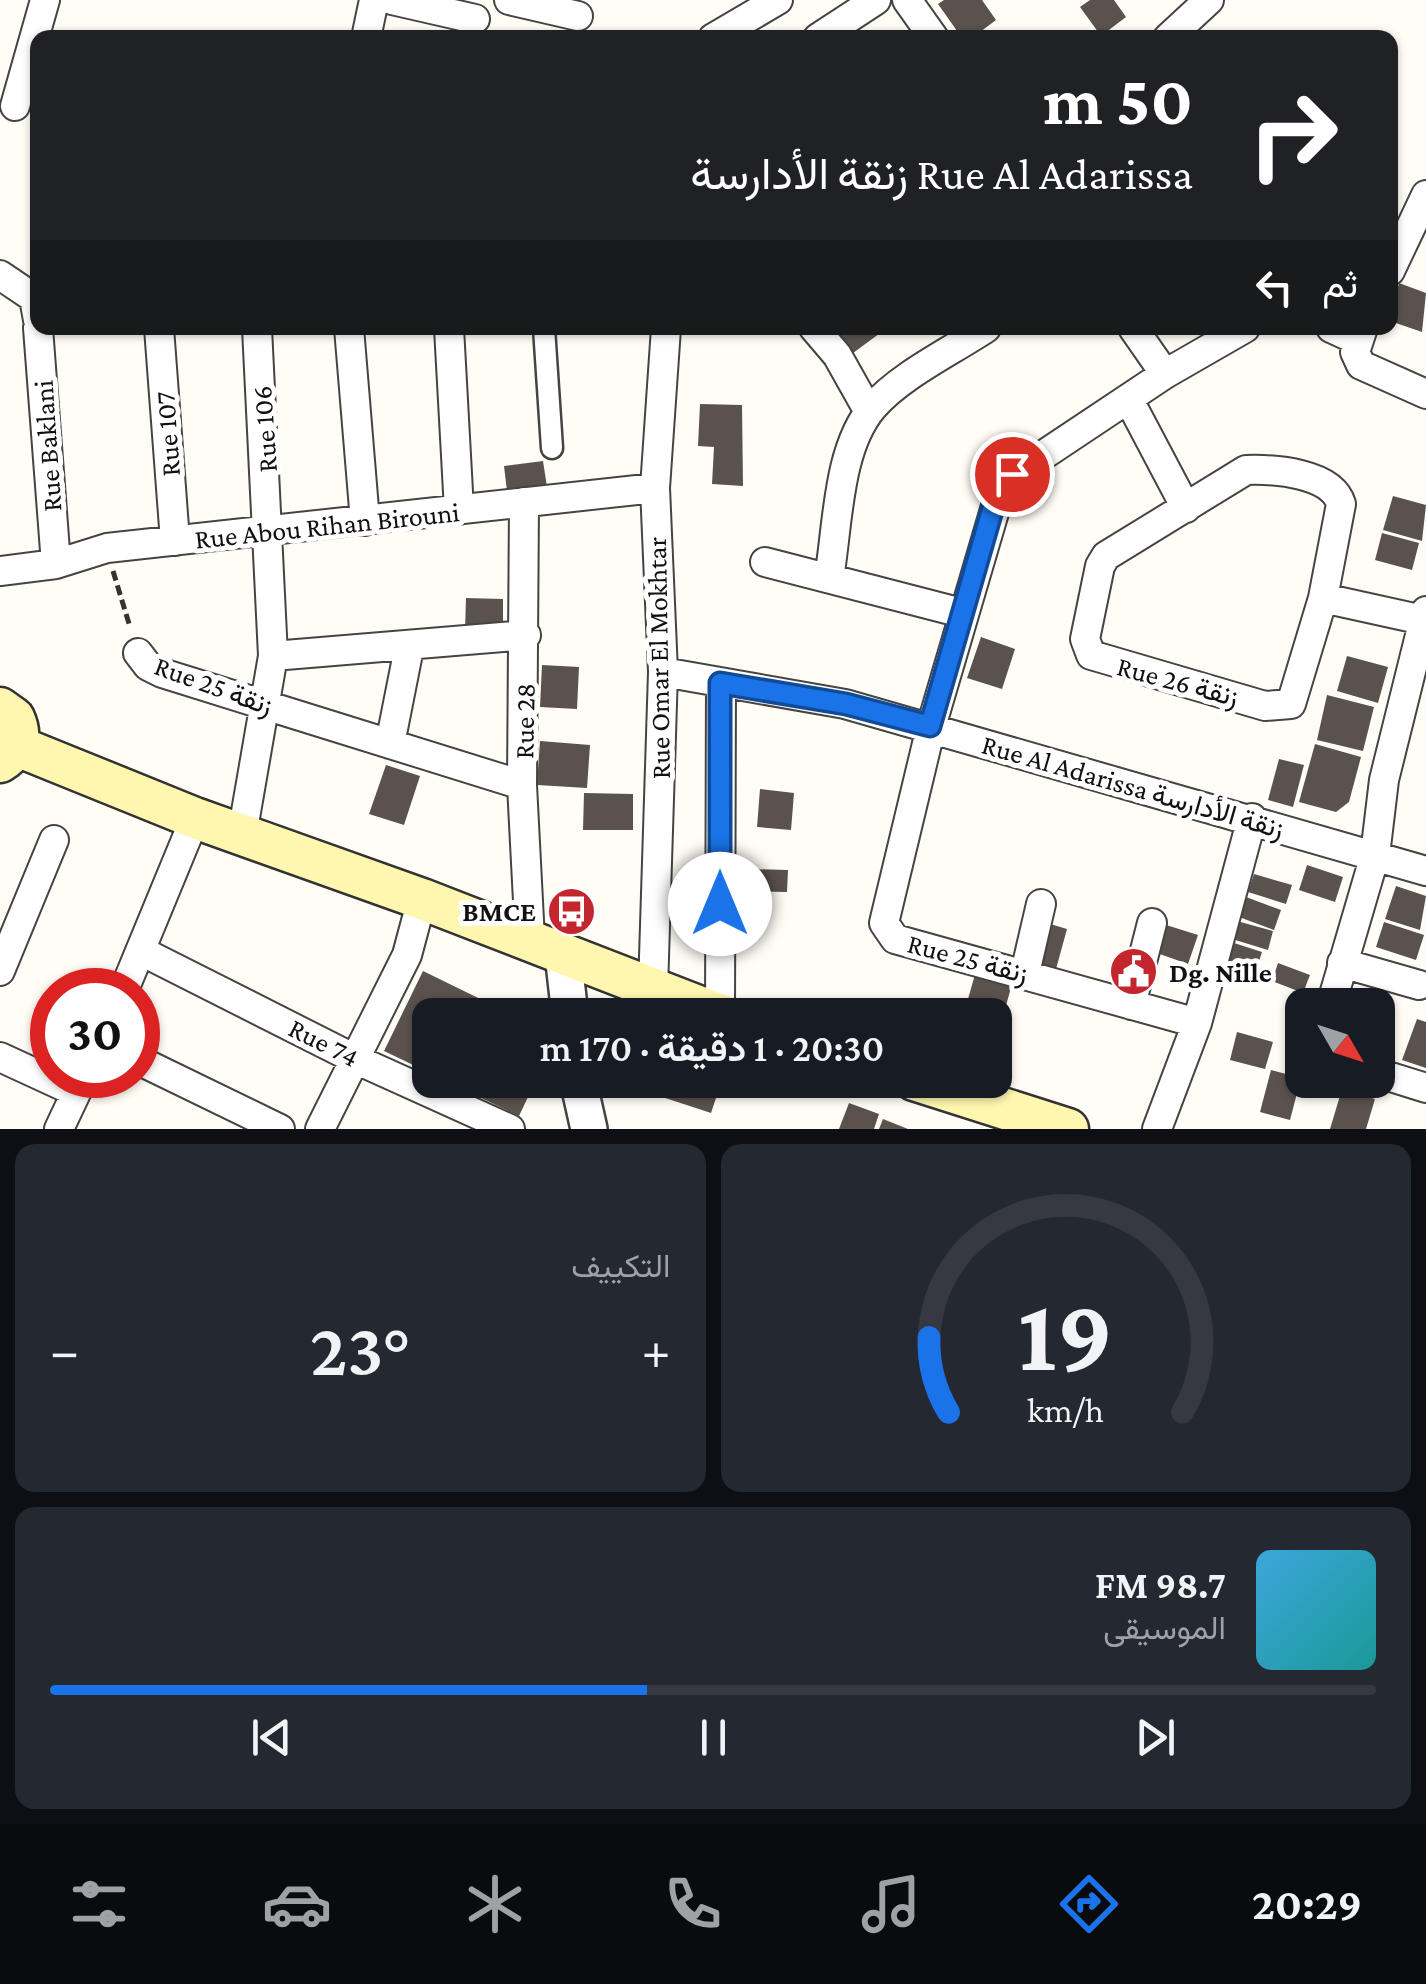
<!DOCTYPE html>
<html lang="ar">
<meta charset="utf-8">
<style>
:root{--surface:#171b24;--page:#242831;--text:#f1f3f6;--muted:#9ea1a6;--line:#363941;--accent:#1a73e8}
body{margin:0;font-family:"Crimson Pro",Vazirmatn,serif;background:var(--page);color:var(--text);direction:rtl;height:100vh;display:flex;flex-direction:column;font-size:38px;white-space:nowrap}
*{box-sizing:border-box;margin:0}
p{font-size:32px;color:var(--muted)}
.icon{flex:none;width:55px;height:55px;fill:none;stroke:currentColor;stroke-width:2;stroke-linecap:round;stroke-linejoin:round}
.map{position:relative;height:1129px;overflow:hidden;direction:ltr}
.side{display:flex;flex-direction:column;gap:15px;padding:15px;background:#0d0f14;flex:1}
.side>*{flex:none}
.hud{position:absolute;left:30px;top:30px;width:1368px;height:305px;border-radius:20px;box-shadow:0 2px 8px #0004;direction:rtl;background:#202124;color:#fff;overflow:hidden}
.needle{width:65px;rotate:129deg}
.tools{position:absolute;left:1285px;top:988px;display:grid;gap:20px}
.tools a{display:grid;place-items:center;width:110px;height:110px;border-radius:20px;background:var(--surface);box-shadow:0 2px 8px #0004;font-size:50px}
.speed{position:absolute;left:30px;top:968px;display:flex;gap:20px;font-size:50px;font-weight:700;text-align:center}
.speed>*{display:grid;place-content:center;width:130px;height:130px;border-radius:50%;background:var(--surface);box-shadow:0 2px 8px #0004;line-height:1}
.speed .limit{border:15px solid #d22;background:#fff;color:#111}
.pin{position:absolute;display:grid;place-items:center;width:85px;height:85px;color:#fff;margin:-42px;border:5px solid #fff;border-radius:50%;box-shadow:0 2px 10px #0007}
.me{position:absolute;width:110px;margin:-55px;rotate:0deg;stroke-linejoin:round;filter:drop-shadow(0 0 8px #0008)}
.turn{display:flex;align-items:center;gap:35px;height:210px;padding:0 40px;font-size:45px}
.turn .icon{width:130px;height:130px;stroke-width:2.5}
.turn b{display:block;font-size:70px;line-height:85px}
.then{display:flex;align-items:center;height:95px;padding:0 40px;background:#0003;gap:20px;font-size:38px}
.big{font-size:75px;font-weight:600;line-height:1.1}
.side .widget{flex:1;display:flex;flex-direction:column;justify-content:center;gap:15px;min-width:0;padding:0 35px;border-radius:20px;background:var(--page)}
.side .dial{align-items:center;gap:0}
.dial svg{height:260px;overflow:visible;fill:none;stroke:var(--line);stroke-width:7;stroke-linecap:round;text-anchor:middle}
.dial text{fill:var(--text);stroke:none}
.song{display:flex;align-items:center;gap:30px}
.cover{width:120px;height:120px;border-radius:15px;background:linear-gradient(135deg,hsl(200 70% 55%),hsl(180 70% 35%))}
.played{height:10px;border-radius:5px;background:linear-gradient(90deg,var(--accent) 45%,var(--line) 45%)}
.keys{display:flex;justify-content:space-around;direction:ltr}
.heat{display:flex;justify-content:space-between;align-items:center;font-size:55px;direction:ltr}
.side .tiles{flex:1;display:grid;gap:15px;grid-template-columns:1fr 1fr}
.widget:last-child{grid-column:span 2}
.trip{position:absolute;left:412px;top:998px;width:600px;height:100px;border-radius:20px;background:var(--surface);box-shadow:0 2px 8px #0004;font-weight:600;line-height:100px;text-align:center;direction:rtl}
.tab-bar{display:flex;height:160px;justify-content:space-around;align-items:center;background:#090b0e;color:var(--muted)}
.tab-bar .icon{width:70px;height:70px}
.tab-bar .active{color:var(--accent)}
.tab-bar b{font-size:45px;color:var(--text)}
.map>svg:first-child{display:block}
</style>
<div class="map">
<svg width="1426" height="1129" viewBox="0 0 1426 1129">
<rect width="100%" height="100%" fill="#fffdf5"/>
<path fill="#5a524d" d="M944,0H982L996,20L972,38H962L938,4Z
M1090,0H1114L1126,17L1101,36L1080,7Z
M1399,283L1426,293L1422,332L1390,321Z
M827,328H887L849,356Z
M700,404L742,405L743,486L712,484L714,447L698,446Z
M543,461L547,487L507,491L504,466Z
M1393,496L1426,505L1422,541L1383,530Z
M1382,533L1419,543L1412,570L1375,560Z
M466,598L503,599V632L465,631Z
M981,637L1015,649L1002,689L967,678Z
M1347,656L1388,667L1378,703L1337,691Z
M542,665L579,667L577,709L540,707Z
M1327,695L1374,707L1363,751L1317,740Z
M540,741L590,745L587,788L537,785Z
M1315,744L1361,757L1349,802L1336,812L1299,802Z
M1279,759L1304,765L1293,807L1268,800Z
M386,765L420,776L404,825L369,814Z
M760,789L794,793L791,830L757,827Z
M584,793L633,794V830H583Z
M1307,865L1343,877L1335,902L1299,890Z
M748,869L788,870L787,892L747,891Z
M1254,874L1292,885L1286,904L1248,892Z
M1396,886L1426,896L1420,930L1385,919Z
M1246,897L1281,910L1274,930L1239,917Z
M1237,921L1273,931L1268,950L1232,939Z
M1384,922L1424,935L1416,960L1376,947Z
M1047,923L1067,929L1056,969L1036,963Z
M1163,924L1198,935L1188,964L1154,952Z
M1231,942L1262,952L1251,986L1220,976Z
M1278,963L1310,975L1303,993L1272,981Z
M423,971L513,1015H430V1073L384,1051Z
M976,971L1013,981L1001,1023L995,1021V1015L964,1013Z
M1417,1019L1426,1022V1068L1402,1060Z
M1237,1032L1273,1042L1265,1069L1230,1060Z
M1271,1070L1301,1078L1290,1120L1260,1112Z
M444,1080H536L519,1116Z
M655,1080H722L711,1113L650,1093Z
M1342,1089L1375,1099L1366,1129H1330Z
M849,1103L879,1114L874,1129H839Z
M883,1119L908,1129H879Z"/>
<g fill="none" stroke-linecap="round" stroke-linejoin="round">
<defs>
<path id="pedestrian" d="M544,328L552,448"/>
<path id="minor" d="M392,0L475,19
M509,0L578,16
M907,0L934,38
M366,38L374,0
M713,38L778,0
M818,38L876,0
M1168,38L1209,0
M15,106L45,0
M1390,271L1426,195
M0,275L34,298L38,320
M38,328L56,564
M159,328L175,541
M349,328L365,521
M449,328L459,510
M814,328L837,355L869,412
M1133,328L1165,374
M1331,328L1357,340
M1363,328L1355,352L1361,365L1426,394
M1129,400L1186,508
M1246,470C1275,469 1332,473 1341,504L1323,598L1291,704L1265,706L1091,655L1085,639L1100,566L1106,556Z
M524,502L522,785L530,940
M765,562L962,613
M0,571L56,564L107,548L655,488
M829,578C838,526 837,449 873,407C901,375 950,352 986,328
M1323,598L1423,620
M138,653L148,666L162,673L522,785
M273,656L526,635
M663,672L845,704L1426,871
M390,744L409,648
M242,835L273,656L257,328
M141,951L355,1059L510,1129
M1342,963L1419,985
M0,971L54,840
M1025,973L1041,904
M653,989L663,672L655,488L666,328
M124,990L195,818
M1131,1005L1152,923
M1331,1005L1375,855L1384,780L1426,611
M720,1015L721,683
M1197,1023L895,939L884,923L931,727L1003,482L1165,374L1245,328
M0,1057L76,1092
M138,1060L280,1129
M1378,1073L1426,1088
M59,1129L84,1076
M320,1129L407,955L422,899
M1157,1129L1197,1023L1252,818"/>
<path id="tertiary" d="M563,954L570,1015
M578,1080L589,1129"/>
<path id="secondary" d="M0,708L14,718C23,737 17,752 0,762
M17,746L195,818L422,899L721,1015
M914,1080L1068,1129"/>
</defs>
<use href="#pedestrian" stroke="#444" stroke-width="25"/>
<use href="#minor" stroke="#444" stroke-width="32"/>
<use href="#tertiary" stroke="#444" stroke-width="40"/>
<use href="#secondary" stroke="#333" stroke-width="45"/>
<path stroke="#333" stroke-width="5" stroke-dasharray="10 5" stroke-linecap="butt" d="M113,571L130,627"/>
<use href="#pedestrian" stroke="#fff" stroke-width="20"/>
<use href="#minor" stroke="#fff" stroke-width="28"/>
<use href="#tertiary" stroke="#fff" stroke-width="35"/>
<use href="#secondary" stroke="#fff6b0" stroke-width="40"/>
</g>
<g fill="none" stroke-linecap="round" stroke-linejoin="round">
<defs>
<path id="route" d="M720,904V683L846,704L930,726L995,500L1012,474"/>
</defs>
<use href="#route" stroke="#114b97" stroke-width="25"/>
<use href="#route" stroke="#1a73e8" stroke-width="18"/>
</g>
<defs>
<symbol id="bus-disc" viewBox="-11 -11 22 22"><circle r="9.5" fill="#c4262e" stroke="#fff"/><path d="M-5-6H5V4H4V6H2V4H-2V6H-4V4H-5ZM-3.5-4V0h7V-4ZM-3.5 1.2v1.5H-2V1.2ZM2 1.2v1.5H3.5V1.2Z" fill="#fff"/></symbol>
<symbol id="civic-disc" viewBox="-11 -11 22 22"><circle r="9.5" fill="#c4262e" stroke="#fff"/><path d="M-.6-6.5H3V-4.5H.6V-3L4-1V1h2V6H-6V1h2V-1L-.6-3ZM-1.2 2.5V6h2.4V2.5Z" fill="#fff"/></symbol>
</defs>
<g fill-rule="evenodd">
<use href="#bus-disc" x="544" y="884" width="55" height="55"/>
<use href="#civic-disc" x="1106" y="944" width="55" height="55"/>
</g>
<g text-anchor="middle" stroke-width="10" stroke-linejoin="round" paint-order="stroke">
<g font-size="28" fill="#111" stroke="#fff">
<text transform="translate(264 429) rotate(-94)" y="10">Rue 106</text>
<text transform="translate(167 434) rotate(-94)" y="10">Rue 107</text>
<text transform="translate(47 446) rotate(-94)" y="10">Rue Baklani</text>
<text transform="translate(327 525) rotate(-6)" y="10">Rue Abou Rihan Birouni</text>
<text transform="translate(658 658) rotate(-91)" y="10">Rue Omar El Mokhtar</text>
<text transform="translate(1178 681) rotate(15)" y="10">Rue 26 زنقة</text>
<text transform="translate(214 685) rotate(20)" y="10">Rue 25 زنقة</text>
<text transform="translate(524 721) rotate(-89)" y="10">Rue 28</text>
<text transform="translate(1133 786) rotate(16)" y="10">Rue Al Adarissa زنقة الأدارسة</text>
<text transform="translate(968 958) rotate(15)" y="10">Rue 25 زنقة</text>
<text transform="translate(324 1042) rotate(27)" y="10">Rue 74</text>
</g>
<g font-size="28" font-weight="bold" fill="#111" stroke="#fff" text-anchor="end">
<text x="536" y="921">BMCE</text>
<text x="1169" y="982" text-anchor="start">Dg. Nille</text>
</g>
</g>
</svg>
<div class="tools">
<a><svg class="needle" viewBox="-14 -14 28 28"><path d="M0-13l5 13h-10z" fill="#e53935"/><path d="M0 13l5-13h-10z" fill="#9ea1a6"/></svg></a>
</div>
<div class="speed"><div class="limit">30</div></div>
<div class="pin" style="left:1012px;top:474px;background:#d93025"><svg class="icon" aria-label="arrive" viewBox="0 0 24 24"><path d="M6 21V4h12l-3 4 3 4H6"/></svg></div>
<svg class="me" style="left:720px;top:904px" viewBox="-20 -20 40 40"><circle r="19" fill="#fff"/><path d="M0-13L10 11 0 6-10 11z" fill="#1a73e8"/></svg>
<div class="trip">20:30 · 1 دقيقة · 170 m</div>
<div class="hud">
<div class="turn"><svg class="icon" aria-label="right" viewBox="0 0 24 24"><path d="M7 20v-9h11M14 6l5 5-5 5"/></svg><div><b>50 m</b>Rue Al Adarissa زنقة الأدارسة</div></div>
<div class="then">ثم<svg class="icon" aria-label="left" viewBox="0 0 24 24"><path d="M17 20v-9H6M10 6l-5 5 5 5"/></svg></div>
</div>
</div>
<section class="side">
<div class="tiles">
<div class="widget dial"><svg viewBox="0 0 100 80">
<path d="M14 69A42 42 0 1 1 86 69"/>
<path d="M14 69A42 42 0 0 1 8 46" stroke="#1a73e8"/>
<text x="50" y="56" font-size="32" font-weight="700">19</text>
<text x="50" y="72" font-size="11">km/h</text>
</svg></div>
<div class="widget"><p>التكييف</p>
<div class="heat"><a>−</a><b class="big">23°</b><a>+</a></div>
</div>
<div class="widget">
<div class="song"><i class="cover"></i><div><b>98.7 FM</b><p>الموسيقى</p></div></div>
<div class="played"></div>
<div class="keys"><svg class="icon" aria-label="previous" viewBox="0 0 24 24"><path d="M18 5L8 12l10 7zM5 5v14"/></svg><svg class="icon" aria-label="pause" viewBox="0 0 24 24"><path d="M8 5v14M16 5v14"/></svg><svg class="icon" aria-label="next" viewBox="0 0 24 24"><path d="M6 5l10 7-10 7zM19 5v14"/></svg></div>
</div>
</div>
</section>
<nav class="tab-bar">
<b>20:29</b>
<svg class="icon active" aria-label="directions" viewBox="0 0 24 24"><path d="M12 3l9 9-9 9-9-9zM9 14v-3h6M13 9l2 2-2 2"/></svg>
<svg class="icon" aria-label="music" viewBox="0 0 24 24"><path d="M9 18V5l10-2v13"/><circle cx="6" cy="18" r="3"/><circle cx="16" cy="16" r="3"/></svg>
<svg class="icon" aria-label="phone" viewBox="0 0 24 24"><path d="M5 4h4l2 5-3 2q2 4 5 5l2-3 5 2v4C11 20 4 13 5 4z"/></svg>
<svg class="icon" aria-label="climate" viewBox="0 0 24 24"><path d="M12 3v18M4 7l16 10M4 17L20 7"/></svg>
<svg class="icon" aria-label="car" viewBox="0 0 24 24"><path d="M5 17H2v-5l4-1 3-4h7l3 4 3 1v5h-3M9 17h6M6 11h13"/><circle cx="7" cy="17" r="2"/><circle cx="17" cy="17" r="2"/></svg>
<svg class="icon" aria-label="filters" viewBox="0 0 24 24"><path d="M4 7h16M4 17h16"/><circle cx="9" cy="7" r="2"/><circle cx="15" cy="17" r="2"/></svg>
</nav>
